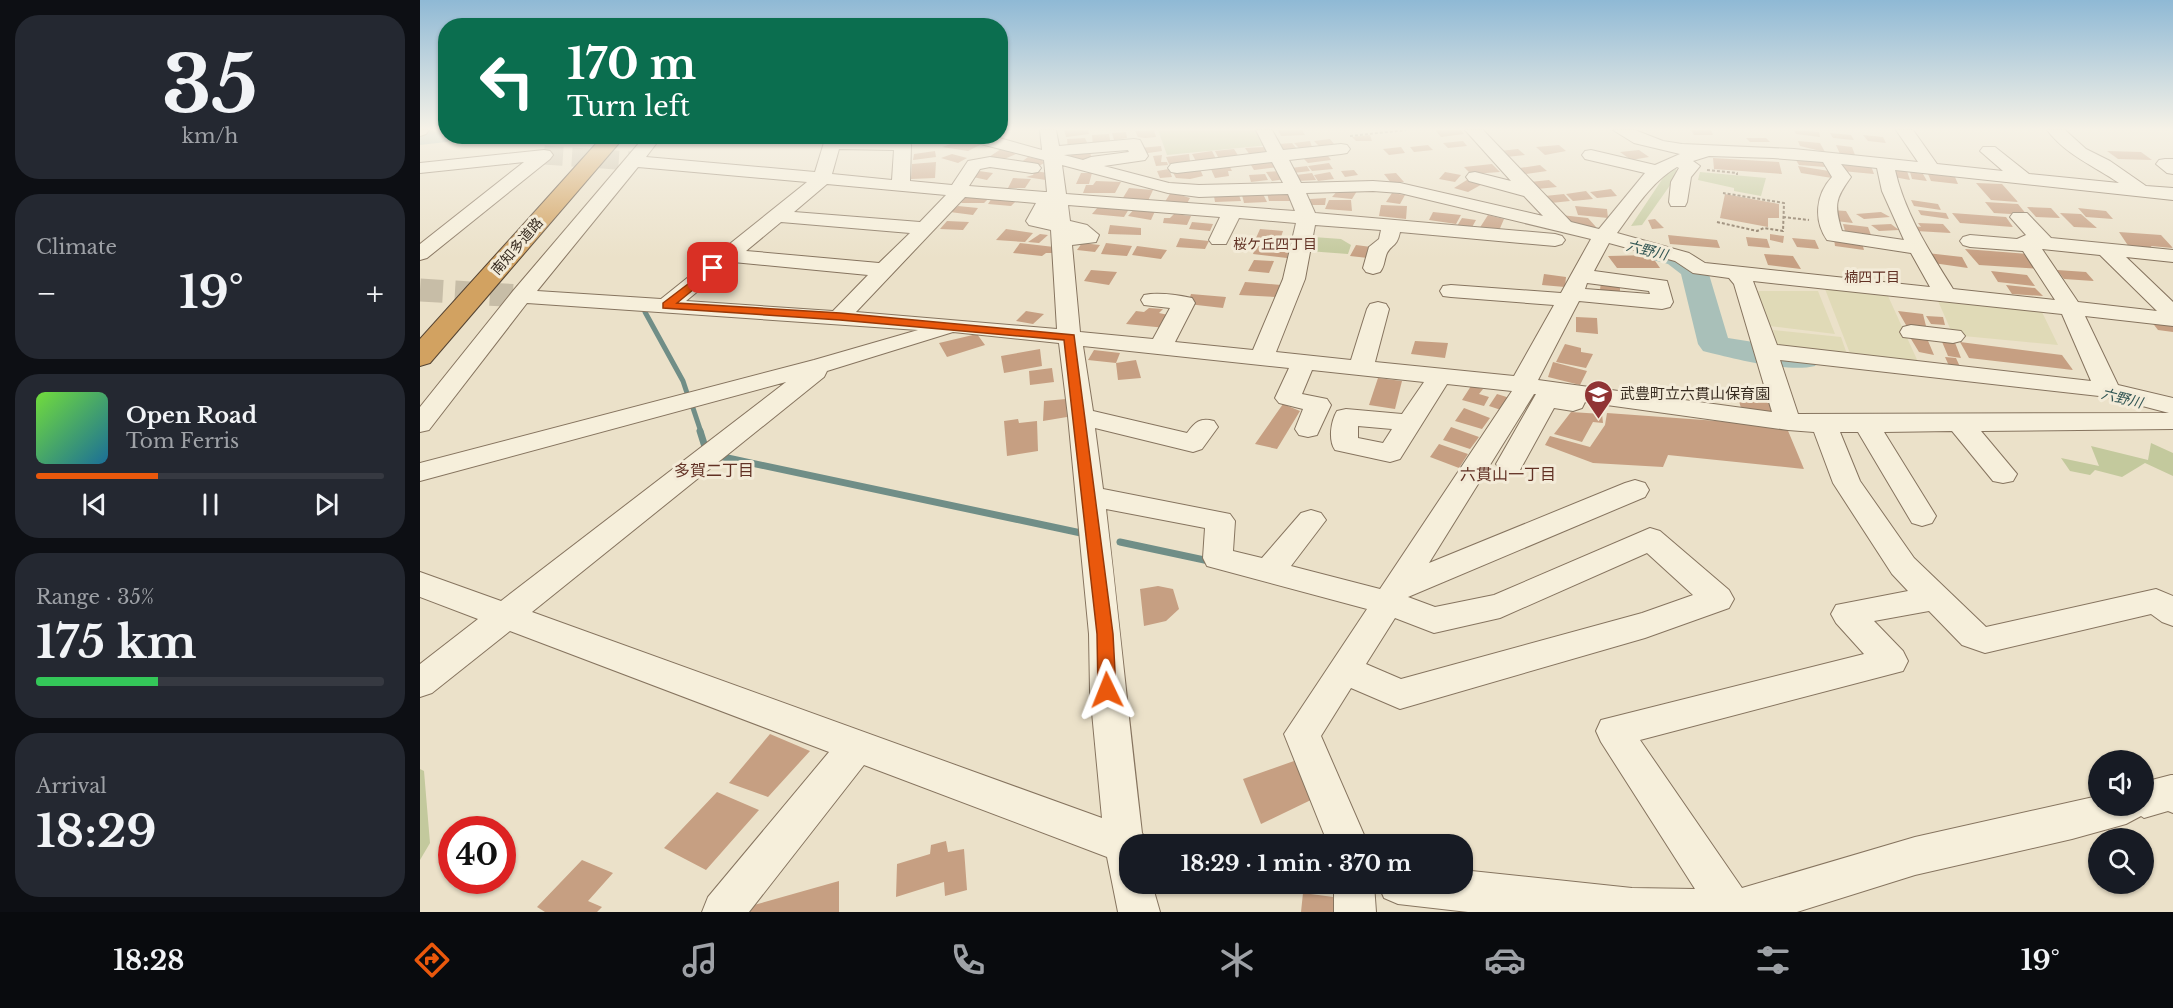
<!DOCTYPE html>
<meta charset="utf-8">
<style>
:root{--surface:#171b24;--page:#242831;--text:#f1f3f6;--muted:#9ea1a6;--line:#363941;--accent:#ea580c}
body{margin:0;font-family:"Libre Baskerville","Noto Sans JP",serif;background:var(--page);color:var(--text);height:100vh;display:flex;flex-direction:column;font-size:22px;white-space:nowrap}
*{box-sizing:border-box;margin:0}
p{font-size:20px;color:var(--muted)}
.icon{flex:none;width:33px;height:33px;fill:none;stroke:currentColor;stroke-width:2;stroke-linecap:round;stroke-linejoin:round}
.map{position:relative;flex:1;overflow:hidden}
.panel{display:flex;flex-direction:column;gap:15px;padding:15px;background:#0d0f14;width:420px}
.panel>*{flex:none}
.banner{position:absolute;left:18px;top:18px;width:570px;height:126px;border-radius:24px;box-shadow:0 2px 4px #0004;background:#0b6e4f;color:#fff;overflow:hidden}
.tools{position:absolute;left:1668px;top:750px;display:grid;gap:12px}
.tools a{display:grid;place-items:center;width:66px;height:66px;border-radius:50%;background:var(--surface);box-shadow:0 2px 4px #0004;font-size:30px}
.speed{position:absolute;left:18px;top:816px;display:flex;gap:12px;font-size:30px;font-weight:700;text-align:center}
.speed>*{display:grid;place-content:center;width:78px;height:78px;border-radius:50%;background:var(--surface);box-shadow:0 2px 4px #0004;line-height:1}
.speed .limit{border:9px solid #d22;background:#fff;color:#111}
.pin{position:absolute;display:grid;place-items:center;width:51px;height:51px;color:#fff;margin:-26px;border-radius:12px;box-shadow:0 3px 9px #0006}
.me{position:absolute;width:66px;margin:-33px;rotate:358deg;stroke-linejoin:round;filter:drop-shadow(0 0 4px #0008)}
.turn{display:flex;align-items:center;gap:21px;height:126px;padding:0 30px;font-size:27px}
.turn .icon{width:78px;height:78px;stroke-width:2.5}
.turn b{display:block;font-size:42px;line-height:51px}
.big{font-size:45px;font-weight:700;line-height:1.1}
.panel .tile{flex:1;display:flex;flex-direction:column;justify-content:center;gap:9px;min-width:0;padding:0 21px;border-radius:24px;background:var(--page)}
.panel .dial{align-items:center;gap:0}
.dial b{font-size:78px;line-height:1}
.song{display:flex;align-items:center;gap:18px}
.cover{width:72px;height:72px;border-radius:9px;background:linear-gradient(135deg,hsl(100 70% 55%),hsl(200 70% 35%))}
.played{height:6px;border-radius:3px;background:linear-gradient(90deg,var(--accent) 35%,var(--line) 35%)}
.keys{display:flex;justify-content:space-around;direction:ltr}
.heat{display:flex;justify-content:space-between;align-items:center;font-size:33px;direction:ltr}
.charge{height:9px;border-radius:4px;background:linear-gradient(90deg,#34c759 35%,var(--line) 0)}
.trip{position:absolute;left:699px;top:834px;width:354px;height:60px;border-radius:24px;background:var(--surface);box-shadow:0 2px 4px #0004;font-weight:700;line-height:60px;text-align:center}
.menu{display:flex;height:96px;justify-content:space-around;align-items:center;background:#090b0e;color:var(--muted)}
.menu .icon{width:42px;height:42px}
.menu .active{color:var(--accent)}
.menu b{font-size:27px;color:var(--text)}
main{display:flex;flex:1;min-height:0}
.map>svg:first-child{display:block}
</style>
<main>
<section class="panel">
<div class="tile dial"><b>35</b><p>km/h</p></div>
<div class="tile"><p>Climate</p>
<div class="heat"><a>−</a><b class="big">19°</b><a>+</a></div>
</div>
<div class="tile">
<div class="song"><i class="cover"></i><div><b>Open Road</b><p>Tom Ferris</p></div></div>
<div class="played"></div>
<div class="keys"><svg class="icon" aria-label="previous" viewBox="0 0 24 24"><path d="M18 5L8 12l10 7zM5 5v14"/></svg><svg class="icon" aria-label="pause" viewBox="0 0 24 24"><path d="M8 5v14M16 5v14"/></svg><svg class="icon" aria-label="next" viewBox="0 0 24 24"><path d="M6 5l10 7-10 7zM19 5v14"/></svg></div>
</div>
<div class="tile"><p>Range · 35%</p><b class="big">175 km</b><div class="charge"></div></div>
<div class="tile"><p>Arrival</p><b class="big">18:29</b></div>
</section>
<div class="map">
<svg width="1753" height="912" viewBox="0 0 1753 912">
<rect width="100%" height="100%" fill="#ebe1c9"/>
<path fill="#e0dab7" d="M1405,289L1468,296L1499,364L1431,356Z
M1335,291H1398L1415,334L1349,326Z
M1518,301L1621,310L1638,345L1533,335Z
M1353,330L1421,337L1428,357L1357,348Z"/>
<path fill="#c3c99d" d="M738,130H840L849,145L747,155Z
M1256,169L1258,174L1222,225L1211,226L1247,172Z
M1280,172L1346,178L1341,196L1314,191V188L1278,180Z
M893,237L921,239L931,245L928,254L888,251Z
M1731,443L1753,453V476L1725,463L1702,477L1675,470L1670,475L1650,471L1641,458L1679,466L1671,446L1728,460Z
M0,769L4,771L10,843L0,860Z"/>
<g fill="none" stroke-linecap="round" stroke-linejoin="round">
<path stroke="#708e87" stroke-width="5" d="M225,312L263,381L267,393
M273,408L281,432"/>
<path stroke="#708e87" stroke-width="7" d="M280,431L286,450
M303,457L661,533
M700,542L789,561"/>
<path fill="#a9c0b9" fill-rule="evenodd" d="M26,130V136H38L35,141L0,145V131Z
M1232,243C1254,248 1275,252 1288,271L1308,338L1395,352L1400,359L1395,366C1367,373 1312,358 1283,351L1278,344L1261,274L1248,264L1222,257L1218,251L1222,245Z"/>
</g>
<path fill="#c69f82" d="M644,130H668L669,134L646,137Z
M734,130L736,137L725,138L718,137L715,131Z
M858,130H882L885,135L861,136Z
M1015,130H1041L1044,134L1021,137Z
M1271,130H1291L1293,135H1274Z
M1374,130L1399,132L1400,137L1376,134Z
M706,132L707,138L694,140L692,133Z
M1410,133L1431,135L1434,140L1413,138Z
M689,134L691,145L673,146L672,135Z
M950,135L952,141H936L932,137Z
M1443,135L1463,137L1466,143L1448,141Z
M523,136H533L540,138L528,144L517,142Z
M665,138L669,147L648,148L647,139Z
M1326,138H1346L1350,142H1330Z
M910,139L914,144L899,146L894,141Z
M543,140L562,144L548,151L522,147Z
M890,141L892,147L879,148L874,143Z
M1043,141L1047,146L1028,148L1023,143Z
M1378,141L1400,143L1405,152L1380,146Z
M872,143L877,149L862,151L859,144Z
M1008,145L1013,150L994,152L990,147Z
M1139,145L1146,151L1125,155L1116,147Z
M1416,145L1432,147L1435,155L1420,154Z
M741,146L742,151L721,154L720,148Z
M844,147L849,153L830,155L825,148Z
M981,147L985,153L969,155L963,149Z
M581,149L596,154L582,160L569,157Z
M814,149L819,157L799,159L795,151Z
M1098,149L1105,155L1086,157L1080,151Z
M1219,150L1229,157L1211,160L1200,152Z
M515,151L516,157L493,160L494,154Z
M792,151L796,159L776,161L772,154Z
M1687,151L1721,152L1732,160L1698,159Z
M670,152L672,160H652L651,154Z
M906,153L911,160L888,163L881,156Z
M532,154L547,158L538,163L521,158Z
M769,154L770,161L749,164L746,157Z
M742,155L741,162H747L748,165L736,166L733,156Z
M608,157L622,160L624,163L619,166L600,163Z
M1374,157L1402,160L1406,167L1379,165Z
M1293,158L1359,162L1362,174L1294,169Z
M854,159L859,167L834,170L829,162Z
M516,162L515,178L491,179L492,164Z
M909,163L913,169L892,171L888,166Z
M1417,163L1451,166L1454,174L1422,171Z
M1072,164L1080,172L1051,174L1044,167Z
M809,165L812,171H808L809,176L795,178L790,167Z
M1120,165L1127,171L1106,174L1100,168Z
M887,166L890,171L873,173L871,168Z
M1378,166L1409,171L1412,178L1381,173Z
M779,167L783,176L770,179L756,178L752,171Z
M749,169L752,177L740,178L737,171Z
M1472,169L1487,171L1490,180L1474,177Z
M934,170L938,175L925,177L921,171Z
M559,171L573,173L567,180L553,177Z
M615,171L628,173L624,175L629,177L626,180L606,177L613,175Z
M859,171L865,179L852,181L846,172Z
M910,172L914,179L898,181L894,175Z
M1025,172L1041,175L1035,182L1019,179Z
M1490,172L1503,174L1507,181L1492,179Z
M661,173H672L669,184H656Z
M892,173L896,180L878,181L876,175Z
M976,173L984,182L971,183L964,174Z
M845,174L848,180L831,182L829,175Z
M1508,174L1535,177L1538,184L1511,181Z
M593,178L611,179L605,188H588Z
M1050,178L1066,182L1048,192L1034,188Z
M1129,180L1137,187L1117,189L1110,182Z
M676,181L701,182L695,193H663L666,185H673Z
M1556,183L1582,184L1598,202L1571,200Z
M709,188L733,190L727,203L701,201Z
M919,189L937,191L932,199L912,197Z
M1191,189L1197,196L1177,198L1170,192Z
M1166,191L1173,199L1153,201L1146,194Z
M751,192L770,198L765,207L743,205Z
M872,192L874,201H849L847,193Z
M972,193L985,195L980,204L966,202Z
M548,194L570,197L564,203H541Z
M843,194L847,202L824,203L822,195Z
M1144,194L1150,201L1131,203L1125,196Z
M1305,194L1359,204V218H1348V227L1300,218Z
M574,195L600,197L591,206L568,204Z
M819,195L821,201L795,202L794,196Z
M906,198L905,205H891L890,199Z
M909,200H931L932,211L905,209Z
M1491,200L1518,204L1521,210L1494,206Z
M1565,202L1598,204L1607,215L1574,213Z
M961,205L987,206L986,219L959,216Z
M538,206L558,208L553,215L530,212Z
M1155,206L1187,209L1188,218L1158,215Z
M678,207L709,209L704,217L672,214Z
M716,207L736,209L731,220L708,216Z
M1607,207L1631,208L1640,218L1616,217Z
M1658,208L1686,211L1693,219L1666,217Z
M1411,210L1426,211L1433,223L1416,221Z
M1498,210L1526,213L1529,219L1501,215Z
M1013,212L1041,215L1036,224L1009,220Z
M1461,212L1470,217L1444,219L1436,214Z
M1532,213L1586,217L1593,227L1540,223Z
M1640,213L1661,214L1677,228L1654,227Z
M754,214L771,216L767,225L743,223L744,218H750Z
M1068,215L1084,219L1078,233L1059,229Z
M1141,215L1168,218L1176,227H1159L1150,221H1145Z
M1042,218L1056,220L1051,229L1037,226Z
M1235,219L1244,228L1232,229L1228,220Z
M527,221L549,222L543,230L520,229Z
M772,222L793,224L790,231L769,229Z
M1498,223L1523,224L1531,233L1496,231L1493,226L1501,227Z
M1423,224L1448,227L1451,235L1425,231Z
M1471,224L1479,230L1459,231L1451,225Z
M690,225L721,228V235L688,234Z
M586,229L613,233L605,242L576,240Z
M840,229L863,231L860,240L836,238Z
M1699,232L1741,235L1753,248L1731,246L1733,250L1709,247Z
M620,234L628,235L619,243L608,242Z
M1350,234L1364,236L1363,243L1350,240Z
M1248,235L1297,240L1300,248L1250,244Z
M1326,237L1347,239L1350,248L1328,246Z
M760,238L789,241L785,249L756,247Z
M1372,238L1395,240L1399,249L1377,247Z
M1414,239L1442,243L1444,250L1415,246Z
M600,243L634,247L632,253H626L622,256L593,253Z
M662,243L680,245L675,252L657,250Z
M686,243L712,246L707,256L681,254Z
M936,245L951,247L948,258L930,256Z
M717,246L747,250L741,259L712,255Z
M836,246L869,248L867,258L833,254Z
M1545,249L1608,254L1622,269L1559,265Z
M1507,253L1542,257L1548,268L1513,263Z
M1344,254L1373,256L1381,269L1348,265Z
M1231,255L1240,268H1197L1188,256Z
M834,260L854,261L849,273L828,271Z
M671,270L697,272L689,285L664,281Z
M1637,270L1666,272L1674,281L1644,279Z
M1571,271L1607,275L1615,286L1578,282Z
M1124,274L1146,277L1145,287L1122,285Z
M825,282L861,285L856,297L819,295Z
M1181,282L1200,285V293L1180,290Z
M1586,285L1615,288L1623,296L1592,294Z
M771,294L806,297L803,308L768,304Z
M729,308L743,309L739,313L753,316L746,328L706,324L716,311L724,312Z
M606,311L624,314L613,324L596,321Z
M1478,311L1503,314L1506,326L1486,325Z
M1506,316L1523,317L1525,325L1511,324Z
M1156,317L1177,318L1178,334L1156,332Z
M1731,321L1753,323V332L1738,330Z
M557,334L565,345L527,357L519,343Z
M1488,334L1506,336L1514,355L1499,352Z
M1520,337L1534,340L1541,358L1528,356Z
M995,341L1028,343L1025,358L991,354Z
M1540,342L1642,355L1653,370L1549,358Z
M1145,344L1161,348V352L1173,354L1166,368L1136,362Z
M620,349L622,366L584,373L581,356Z
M674,350L700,353L696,363L668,360Z
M1525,357L1536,358L1541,369L1530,368Z
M716,360L721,378L698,380L696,363Z
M1133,362L1167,371L1160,385L1128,377Z
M632,368L634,382L610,385L609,371Z
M958,378L982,381L975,409L949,405Z
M1051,386L1063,389L1059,394L1069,397L1064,406L1042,400Z
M1316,391L1355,398L1360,415L1321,408Z
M1077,394L1093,399L1084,411L1069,406Z
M646,399L647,417L623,421L624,401Z
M863,404L880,411L857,449L835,444Z
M1044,408L1070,418L1062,429L1035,421Z
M1151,412L1182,414L1183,423L1173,422L1162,442L1134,434Z
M1187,413L1366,426L1384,469L1248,455L1243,467L1173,463L1125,445L1130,436L1170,447L1185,425Z
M598,419L599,423L617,421L618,451L587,456L584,421Z
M1031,427L1059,437L1050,449L1023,440Z
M1019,444L1048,454L1039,468L1010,457Z
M738,586L753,589L759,609L746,621L724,626L720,589Z
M350,734L390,751L348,797L309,783Z
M874,761L893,799L841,824L823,779Z
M297,792L339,810L286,870L244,848Z
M854,834L907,843V844H852Z
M526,841L528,852L544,849L547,890L525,896L524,882L476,897L477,864L510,854L511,845Z
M162,860L193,873L168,901L182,907L177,912H125L117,907Z
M419,881V912H327V907Z
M883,893L921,898L919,912H881Z"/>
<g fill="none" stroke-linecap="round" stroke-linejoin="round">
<path stroke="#c7bda7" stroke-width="19" stroke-dasharray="19 9" stroke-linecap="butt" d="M124,155L211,161"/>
<path stroke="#c7bda7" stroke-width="23" stroke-dasharray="23 12" stroke-linecap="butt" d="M0,290L101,296"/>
<defs>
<path id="minor" d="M0,130H9L6,134L0,136Z
M620,130H636L639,146L714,139L720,140L728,156L725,160L684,166L749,183L779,185L863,183L852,162L757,173L751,172L748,168L751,164L757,163L847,152L836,130H852L863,150L921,144L927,145L930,149L927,153L921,154L869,160L881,183L953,181L980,183L1123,216L1104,196L1049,181L1046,177L1049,173L1055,172L1091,181L1045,130H1063L1151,222L1179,229L1225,173L1165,159L1162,155L1165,151L1171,150L1235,165L1260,154L1214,143L1193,130H1215L1243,141L1262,144L1374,149L1498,162L1476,130H1493L1517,164L1583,171L1560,151L1563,147H1575L1609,174L1699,183C1674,166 1646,155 1627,130H1645L1666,149L1690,161L1726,186L1753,188V200L1475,170C1485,214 1510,252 1533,289L1635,300L1603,251L1550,247L1543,245L1540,241L1543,237L1550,235L1597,239L1606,235L1590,217L1593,213H1607L1631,238L1753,250V262L1706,257L1753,302V326L1665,316L1698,385L1753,398V429L1561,431L1597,474L1593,481L1583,483L1573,481L1532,431L1464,432L1516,516L1512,523L1502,526L1492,523L1438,432H1420L1440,481L1494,558L1566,627L1736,589L1753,596V626L1742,622L1731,614L1565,653L1542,645L1509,611L1454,621L1483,651L1488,661L1483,671L1220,740L1322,888L1495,837L1678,796V806H1724V782L1751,775H1753V813L1748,811L1724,818L1721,816L1706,824L1652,839L1495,875L1377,912H1048L978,904L964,898L958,884H1042V870L1212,888L1275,889L1181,742L1176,731L1181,720L1444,654L1416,623L1411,614L1416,605L1488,591L1472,574L1413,483L1394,432L1368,430L1165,402L1162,408L1153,411L1134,408L1100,470L1090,473L1080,470L1076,464L1116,394H1114L1009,563L1205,483L1215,480L1225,483L1229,490L1225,497L988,597L1015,607L1074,595L1230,528L1240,531L1309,590L1314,599L1309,608L1225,638L980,709L931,688L901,736L948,844H908L864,734L947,609L787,566L783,558L785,528L686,509C699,617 709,725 722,833L729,844H710V884H732L740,912H698L687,857L444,765L329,912H282L288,897L409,752L90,631L12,693L0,697V664L58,619L0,597V572L81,601L366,382L0,481V463L394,360L498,330L107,303L9,430L0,432V407L93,291L225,136H242L226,157L395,172L406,136H422L421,139L483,140L489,141L491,145L490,181L532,185L548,161L570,157L612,163L618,164L621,168L618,172L612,173L570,167L560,169L549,186L625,192H627L624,160L545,140L543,136H572L622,150ZM419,149L474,150L472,180L412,174ZM708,150L709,152L671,157L663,160L644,155ZM1289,156L1353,158L1403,162L1412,177C1396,194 1393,220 1407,240L1491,253L1510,287L1285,263L1269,253L1197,233C1214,210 1231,182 1257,167L1259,168L1251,182L1249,202L1251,206H1265L1267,202L1271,177L1280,166L1273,161ZM1421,164L1457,168L1462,191L1484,240L1422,231C1414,205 1415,199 1431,177ZM642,165L748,193L779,197L868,194L875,211L646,194ZM218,167L387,182L241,299L117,291ZM407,184L526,195L500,222L374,212ZM953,191L980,193L1171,239L1141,293L1031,285L1023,286L1020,291L1023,296L1031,297L1134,305L1094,376L955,362L969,309L966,304L958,302L950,304L947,309L931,360L856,352L885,279L895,225L961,230L959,239L949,247L943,268L946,272L953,274L960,272C965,266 964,260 967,253C972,244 977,247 980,232L1135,246L1142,244L1145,240L1142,236L1135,234L895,213L886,193ZM545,197L616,203L606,221L609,225L631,230L637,329L436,312ZM648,205L800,217L789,240L792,244H806L819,218L876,223L863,279L833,350L755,342L775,303L772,298C757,295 739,292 724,295L721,300L724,305L750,308L733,339L660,332L652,245L676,242L679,235L667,225L650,221ZM361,222L490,233L459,263L326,251ZM1189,243L1255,261L1273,273L1309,278L1314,284L1352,412L1118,380L1159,301L1242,309L1250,307L1253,302L1247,281L1174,271ZM1622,249L1680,255L1737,311L1658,302ZM313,262L448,275L413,311L266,301ZM1333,281L1642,314L1671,381L1357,345ZM1167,283L1229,291L1230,294L1165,289ZM533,332L639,343L648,416L669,634L670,691L682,818L112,612L404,377L407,371ZM663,346L869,368L855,398L859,403L883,409L875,429L879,435L888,437L897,435L911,405L907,399L882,394L892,370L1004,382L982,414L926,409L917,411C911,421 908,440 915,450L970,462L980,459L1027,384L1092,391L960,589L871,566L906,520L901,513L891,510L881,513L842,558L813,551L815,521L810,514L683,489L675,428L773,452L782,449L798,427L794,421C780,417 775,422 767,433L673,411ZM1360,360L1688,397L1749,413L1378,414ZM938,426L972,429L963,443L938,438ZM1227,553L1273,595L1222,613L981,679L946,664L975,618L1014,633L1080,618Z
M124,150L130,151L133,155L130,159L7,258L0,260V244L104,162L0,173V163Z
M1745,159H1753V174L1747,173L1736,164L1739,160Z
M1491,325L1541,331L1545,336L1541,341L1533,343L1483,337L1480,332L1483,327Z
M914,884H954L956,912H914Z"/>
<path id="highway" d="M183,136H205L10,363L0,366V339Z"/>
</defs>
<use href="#minor" stroke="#86745f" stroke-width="2"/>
<use href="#highway" stroke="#544332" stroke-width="2"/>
<path stroke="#86745f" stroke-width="2" stroke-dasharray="3 2" stroke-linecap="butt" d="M930,136L986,130
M498,142L514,140L516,136
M1287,170L1317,173V175
M1363,217L1389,220
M1297,222L1337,231L1344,228L1363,231L1364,203L1303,193"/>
<use href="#minor" fill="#f6efdb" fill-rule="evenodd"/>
<use href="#highway" fill="#d2a261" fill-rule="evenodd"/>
</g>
<linearGradient id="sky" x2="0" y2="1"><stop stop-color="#8fb9d5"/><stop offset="0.5" stop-color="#f6f2e7"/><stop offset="1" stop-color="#f6f2e7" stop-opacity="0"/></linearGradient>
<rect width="1753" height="258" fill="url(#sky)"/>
<path fill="#ea580c" stroke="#983908" stroke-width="1.5" d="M293,265L297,266V270L257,303L420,313L654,335L693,634L696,690L693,696L687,698L681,696L678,690L677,634L644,340L420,320L243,308V303Z"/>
<defs>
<symbol id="school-pin" viewBox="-11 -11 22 30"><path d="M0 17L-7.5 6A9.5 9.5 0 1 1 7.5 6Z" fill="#903434" stroke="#f3ebd8"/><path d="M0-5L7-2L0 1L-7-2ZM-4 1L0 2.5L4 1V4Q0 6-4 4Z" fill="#fff"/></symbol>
</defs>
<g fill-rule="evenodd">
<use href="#school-pin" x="1162" y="378" width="33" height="45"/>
</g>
<g text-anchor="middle" stroke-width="6" stroke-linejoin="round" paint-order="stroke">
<g font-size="14" fill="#613124" stroke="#f3ebd8">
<text x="855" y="249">桜ケ丘四丁目</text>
<text x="1452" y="282">楠四丁目</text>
</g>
<g font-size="14" fill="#382c21" stroke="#f3ebd8">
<text transform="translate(97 246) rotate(-49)" y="5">南知多道路</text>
</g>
<g font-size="14" font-style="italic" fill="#325654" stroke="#f3ebd8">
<text transform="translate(1227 250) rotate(14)" y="5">六野川</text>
<text transform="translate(1702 398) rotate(14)" y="5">六野川</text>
</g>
<g font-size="15" fill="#382c21" stroke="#f3ebd8" text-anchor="start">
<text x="1200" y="399">武豊町立六貫山保育園</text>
</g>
<g font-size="16" fill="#613124" stroke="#f3ebd8">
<text x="294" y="476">多賀二丁目</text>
<text x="1088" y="480">六貫山一丁目</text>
</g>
</g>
</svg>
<div class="tools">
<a><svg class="icon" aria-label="sound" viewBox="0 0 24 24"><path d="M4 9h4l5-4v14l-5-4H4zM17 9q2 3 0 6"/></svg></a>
<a><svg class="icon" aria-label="search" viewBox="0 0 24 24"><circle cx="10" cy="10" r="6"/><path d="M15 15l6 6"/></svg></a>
</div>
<div class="speed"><div class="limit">40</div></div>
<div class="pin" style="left:293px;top:268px;background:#d93025"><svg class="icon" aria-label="arrive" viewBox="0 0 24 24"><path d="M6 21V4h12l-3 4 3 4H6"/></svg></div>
<svg class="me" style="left:687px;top:690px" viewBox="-20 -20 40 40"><path d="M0-17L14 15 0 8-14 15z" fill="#ea580c" stroke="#fff" stroke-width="4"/></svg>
<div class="trip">18:29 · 1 min · 370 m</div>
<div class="banner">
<div class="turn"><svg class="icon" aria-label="left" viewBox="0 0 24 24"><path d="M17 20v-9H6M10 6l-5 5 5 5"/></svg><div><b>170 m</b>Turn left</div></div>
</div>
</div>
</main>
<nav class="menu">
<b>18:28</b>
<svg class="icon active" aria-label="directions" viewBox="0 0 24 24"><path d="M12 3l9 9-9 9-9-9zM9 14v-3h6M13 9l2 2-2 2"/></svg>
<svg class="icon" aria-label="music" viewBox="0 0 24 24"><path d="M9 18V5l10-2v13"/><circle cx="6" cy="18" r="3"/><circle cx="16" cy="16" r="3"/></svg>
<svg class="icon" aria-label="phone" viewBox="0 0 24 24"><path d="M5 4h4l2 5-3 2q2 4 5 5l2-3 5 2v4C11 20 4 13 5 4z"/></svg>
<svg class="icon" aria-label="climate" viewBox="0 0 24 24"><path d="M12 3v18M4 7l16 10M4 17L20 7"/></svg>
<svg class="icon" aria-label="car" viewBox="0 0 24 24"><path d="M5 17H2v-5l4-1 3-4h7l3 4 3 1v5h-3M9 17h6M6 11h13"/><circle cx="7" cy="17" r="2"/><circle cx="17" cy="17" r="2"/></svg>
<svg class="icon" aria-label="filters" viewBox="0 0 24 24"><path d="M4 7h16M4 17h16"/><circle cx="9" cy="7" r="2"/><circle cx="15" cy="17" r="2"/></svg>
<b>19°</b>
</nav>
